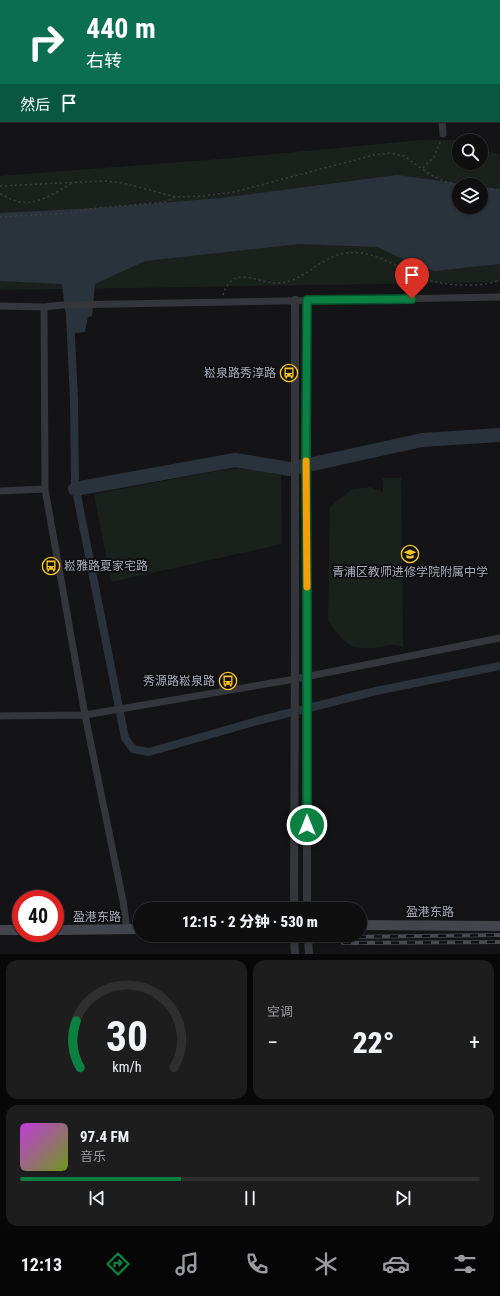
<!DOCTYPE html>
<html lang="zh">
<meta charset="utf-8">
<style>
:root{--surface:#0f0f10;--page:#1d1d1e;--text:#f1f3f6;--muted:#9b9c9f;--line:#2f2f30;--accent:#0b8043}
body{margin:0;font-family:"Roboto Condensed","Noto Sans SC",sans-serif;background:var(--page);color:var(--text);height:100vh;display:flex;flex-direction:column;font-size:15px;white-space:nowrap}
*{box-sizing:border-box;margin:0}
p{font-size:13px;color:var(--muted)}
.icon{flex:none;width:22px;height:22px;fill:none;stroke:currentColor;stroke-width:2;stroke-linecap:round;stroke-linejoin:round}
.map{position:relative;height:954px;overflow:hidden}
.sheet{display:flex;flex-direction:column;gap:6px;padding:6px;background:#080809;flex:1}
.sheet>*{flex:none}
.banner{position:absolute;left:0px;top:0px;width:500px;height:122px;box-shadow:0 1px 3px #0004,0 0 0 1px var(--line);background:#0b6e4f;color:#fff;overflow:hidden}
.controls{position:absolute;left:452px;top:134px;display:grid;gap:8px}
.controls a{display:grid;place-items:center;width:36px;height:36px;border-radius:50%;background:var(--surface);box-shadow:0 1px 3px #0004,0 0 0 1px var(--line);font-size:20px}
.speed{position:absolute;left:12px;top:890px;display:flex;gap:8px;font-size:20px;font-weight:700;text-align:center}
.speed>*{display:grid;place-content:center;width:52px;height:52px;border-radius:50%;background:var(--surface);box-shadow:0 1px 3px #0004,0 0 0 1px var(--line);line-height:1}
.speed .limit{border:6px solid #d22;background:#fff;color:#111}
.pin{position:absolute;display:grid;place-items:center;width:34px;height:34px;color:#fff;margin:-41px -17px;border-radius:50% 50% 50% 0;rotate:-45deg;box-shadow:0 0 4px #0007}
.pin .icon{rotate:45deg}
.me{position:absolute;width:44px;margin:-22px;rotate:0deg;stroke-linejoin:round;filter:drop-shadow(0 0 3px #0008)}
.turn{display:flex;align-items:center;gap:14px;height:84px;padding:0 20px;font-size:18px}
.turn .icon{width:52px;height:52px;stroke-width:2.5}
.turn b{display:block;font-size:28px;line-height:34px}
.then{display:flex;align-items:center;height:38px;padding:0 20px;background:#0003;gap:8px;font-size:15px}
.big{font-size:30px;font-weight:800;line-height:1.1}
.sheet .card{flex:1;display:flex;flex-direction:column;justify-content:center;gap:6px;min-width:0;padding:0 14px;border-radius:12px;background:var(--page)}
.sheet .dial{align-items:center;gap:0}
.dial svg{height:104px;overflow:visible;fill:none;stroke:var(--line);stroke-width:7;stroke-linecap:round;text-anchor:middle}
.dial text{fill:var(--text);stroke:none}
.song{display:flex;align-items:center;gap:12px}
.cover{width:48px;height:48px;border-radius:6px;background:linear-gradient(135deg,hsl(290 70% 55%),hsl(80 70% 35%))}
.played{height:4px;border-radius:2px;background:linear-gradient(90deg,var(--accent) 35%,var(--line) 35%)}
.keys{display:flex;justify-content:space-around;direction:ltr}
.heat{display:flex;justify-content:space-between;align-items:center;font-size:22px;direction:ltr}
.sheet .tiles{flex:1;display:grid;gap:6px;grid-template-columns:1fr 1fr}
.card:last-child{grid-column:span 2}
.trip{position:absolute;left:133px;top:902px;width:234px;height:40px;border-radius:20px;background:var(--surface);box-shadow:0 1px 3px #0004,0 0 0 1px var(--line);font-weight:800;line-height:40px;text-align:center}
.dock{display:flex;height:64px;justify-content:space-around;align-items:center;background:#060606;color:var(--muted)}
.dock .icon{width:28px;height:28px}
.dock .active{color:var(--accent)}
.dock b{font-size:18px;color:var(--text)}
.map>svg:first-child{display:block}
</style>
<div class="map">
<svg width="500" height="954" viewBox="0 0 500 954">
<rect width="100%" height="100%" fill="#141416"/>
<path fill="#1a211c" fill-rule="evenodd" d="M421,140H457L459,147V163H481V150L500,154V282L0,290V176L233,158ZM459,185H481V207H459Z
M247,468L281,475L282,544L111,582L94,494L228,469Z
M383,478H401L403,647C392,643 390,645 379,647C350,652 343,642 328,620L330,507L351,490L370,487L383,492Z"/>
<path fill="#2a323b" d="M397,175L470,185H459V207H481V187L500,189V264L434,271L413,264L377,247L300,244L145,261L95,284L92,316L88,317L85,332L74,333L65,311L62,284L0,281V213L98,208L221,198Z"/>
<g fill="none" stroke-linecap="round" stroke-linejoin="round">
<path stroke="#2a323b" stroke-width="8" d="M70,316L74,399L75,485L125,738L133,749L149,752L257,721L376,691L500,666"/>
<path stroke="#2a323b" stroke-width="14" d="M75,489L235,460L290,469L422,440L500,435"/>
<path stroke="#3b3d43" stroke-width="1.5" stroke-dasharray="2 3" stroke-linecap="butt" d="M423,168L434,157L441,140
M0,186L104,181L123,183L176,197L203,196L234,192L374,155L390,153L404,156L431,175L444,181L459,186
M481,188L500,190
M0,194C7,197 13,201 20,202C39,205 56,192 72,183
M0,217L68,213L88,209L164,202L176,197
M223,295C233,262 259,285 280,283C308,281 325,248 361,253C383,256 402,270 422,278C443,286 479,288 500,280"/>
<path stroke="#35363c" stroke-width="7" d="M442,0V1
M442,121L443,134
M0,306L44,307L62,305L500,297
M44,307L45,489L85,715L123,901L127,930
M0,491L45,489
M0,716L85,715L295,679L500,638"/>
<path stroke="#35363c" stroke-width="8" d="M307,300L306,453L307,610V909
M294,909L295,637V300
M294,935L295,954
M308,935L309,954"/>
<path stroke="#43454c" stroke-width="10" d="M360,925L500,926
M0,930H21
M55,930L140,929"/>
<defs>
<path id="rail" d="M342,937L500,935
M343,943L500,942"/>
</defs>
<use href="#rail" stroke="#484a51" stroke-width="4"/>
<use href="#rail" stroke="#100f11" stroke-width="2.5" stroke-dasharray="8" stroke-linecap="butt"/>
</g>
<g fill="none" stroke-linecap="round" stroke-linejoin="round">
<defs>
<path id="route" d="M307,825V610L306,439L307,300L412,299"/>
</defs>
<use href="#route" stroke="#07532c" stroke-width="10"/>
<use href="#route" stroke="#0b8043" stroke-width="7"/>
<path stroke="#f59e0b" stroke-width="7" d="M306,461L307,587"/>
</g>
<defs>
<symbol id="bus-ring" viewBox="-11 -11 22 22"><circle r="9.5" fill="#100f11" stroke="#fbc427" stroke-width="1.5"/><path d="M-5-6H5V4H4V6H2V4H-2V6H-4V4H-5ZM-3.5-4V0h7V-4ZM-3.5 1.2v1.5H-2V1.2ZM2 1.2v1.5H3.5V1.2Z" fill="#fbc427"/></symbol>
<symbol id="school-ring" viewBox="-11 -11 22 22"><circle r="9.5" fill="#100f11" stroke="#fbc427" stroke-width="1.5"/><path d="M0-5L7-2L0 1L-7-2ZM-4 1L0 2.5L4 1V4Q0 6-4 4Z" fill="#fbc427"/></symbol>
</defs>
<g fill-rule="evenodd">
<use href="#bus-ring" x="279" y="363" width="20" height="20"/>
<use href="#school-ring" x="400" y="544" width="20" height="20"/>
<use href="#bus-ring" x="41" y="556" width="20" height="20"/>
<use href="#bus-ring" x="218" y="671" width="20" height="20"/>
</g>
<g text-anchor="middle" stroke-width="4" stroke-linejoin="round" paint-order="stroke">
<g font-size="12" fill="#a5aab7" stroke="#100f11" text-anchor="end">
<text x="276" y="377">崧泉路秀淳路</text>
<text x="64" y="570" text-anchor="start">崧雅路夏家宅路</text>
<text x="410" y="576" text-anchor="middle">青浦区教师进修学院附属中学</text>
<text x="215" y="685">秀源路崧泉路</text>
</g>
<g font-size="12" fill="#a5aab7" stroke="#100f11">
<text x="430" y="916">盈港东路</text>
<text x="97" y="921">盈港东路</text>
</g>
</g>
</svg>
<div class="controls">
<a><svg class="icon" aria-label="search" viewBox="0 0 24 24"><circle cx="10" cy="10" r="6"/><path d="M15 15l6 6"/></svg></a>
<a><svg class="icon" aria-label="layers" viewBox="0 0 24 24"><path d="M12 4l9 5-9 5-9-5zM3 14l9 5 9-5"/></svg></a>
</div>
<div class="speed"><div class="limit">40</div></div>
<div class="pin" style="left:412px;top:299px;background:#d93025"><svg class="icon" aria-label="arrive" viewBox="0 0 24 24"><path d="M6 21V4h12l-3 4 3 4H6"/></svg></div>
<svg class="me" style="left:307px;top:825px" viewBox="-20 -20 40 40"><circle r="17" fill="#0b8043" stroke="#fff" stroke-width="3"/><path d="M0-11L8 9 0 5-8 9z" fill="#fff"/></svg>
<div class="trip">12:15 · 2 分钟 · 530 m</div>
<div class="banner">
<div class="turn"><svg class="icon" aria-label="right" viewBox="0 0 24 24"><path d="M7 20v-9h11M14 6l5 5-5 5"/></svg><div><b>440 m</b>右转</div></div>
<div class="then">然后<svg class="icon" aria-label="arrive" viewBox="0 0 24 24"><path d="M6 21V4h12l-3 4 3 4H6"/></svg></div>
</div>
</div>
<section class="sheet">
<div class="tiles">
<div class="card dial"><svg viewBox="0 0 100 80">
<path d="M14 69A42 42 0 1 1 86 69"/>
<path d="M14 69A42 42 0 0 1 11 33" stroke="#0b8043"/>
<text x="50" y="56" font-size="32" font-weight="700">30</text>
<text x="50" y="72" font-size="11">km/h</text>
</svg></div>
<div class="card"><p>空调</p>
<div class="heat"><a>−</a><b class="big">22°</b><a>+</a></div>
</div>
<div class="card">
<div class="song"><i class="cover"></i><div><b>97.4 FM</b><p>音乐</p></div></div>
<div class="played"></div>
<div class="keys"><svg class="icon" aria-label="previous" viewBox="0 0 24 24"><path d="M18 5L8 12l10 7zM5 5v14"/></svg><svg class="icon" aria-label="pause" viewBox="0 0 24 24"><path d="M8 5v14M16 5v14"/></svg><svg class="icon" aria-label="next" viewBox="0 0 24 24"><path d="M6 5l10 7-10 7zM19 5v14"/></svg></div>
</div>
</div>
</section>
<nav class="dock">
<b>12:13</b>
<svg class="icon active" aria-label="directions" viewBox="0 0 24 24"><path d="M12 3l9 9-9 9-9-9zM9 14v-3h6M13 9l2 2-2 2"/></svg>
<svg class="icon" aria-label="music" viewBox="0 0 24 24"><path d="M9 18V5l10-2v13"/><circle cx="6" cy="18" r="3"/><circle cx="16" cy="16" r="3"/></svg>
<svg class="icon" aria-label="phone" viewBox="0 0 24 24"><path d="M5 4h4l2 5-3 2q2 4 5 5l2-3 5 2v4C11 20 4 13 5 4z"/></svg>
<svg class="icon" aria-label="climate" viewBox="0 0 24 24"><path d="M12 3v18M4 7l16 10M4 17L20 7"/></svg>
<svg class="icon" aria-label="car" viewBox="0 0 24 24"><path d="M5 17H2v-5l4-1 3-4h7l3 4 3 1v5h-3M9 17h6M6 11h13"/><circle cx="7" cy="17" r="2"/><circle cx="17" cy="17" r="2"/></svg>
<svg class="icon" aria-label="filters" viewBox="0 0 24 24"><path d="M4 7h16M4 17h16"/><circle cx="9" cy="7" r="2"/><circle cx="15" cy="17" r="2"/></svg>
</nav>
